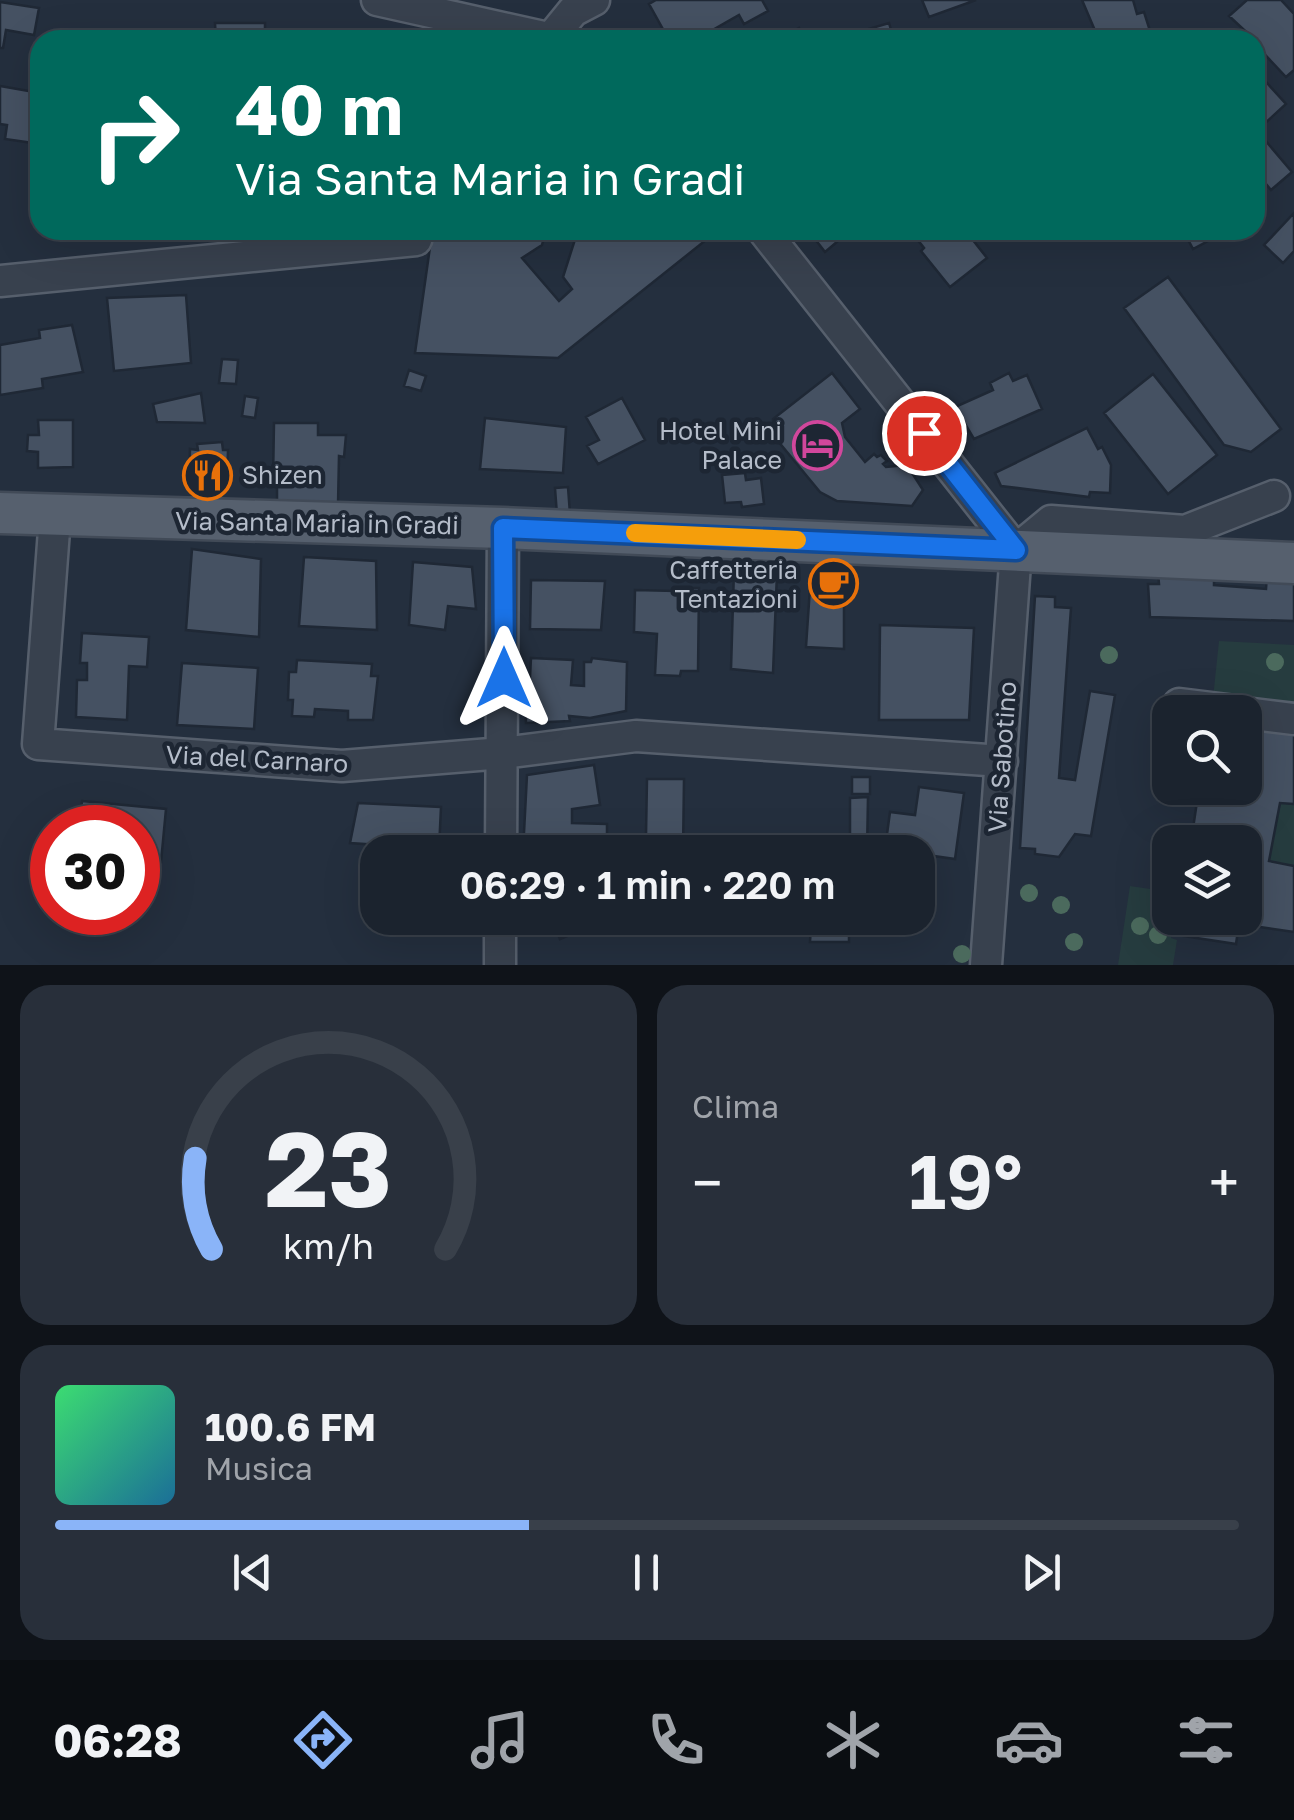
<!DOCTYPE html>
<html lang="it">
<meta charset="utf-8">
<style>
:root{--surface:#1b232e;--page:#282f3a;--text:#f1f3f6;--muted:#a0a4aa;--line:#39404a;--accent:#8ab4f8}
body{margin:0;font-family:"Golos Text",sans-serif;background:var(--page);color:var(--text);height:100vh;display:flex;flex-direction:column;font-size:38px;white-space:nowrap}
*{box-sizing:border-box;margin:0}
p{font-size:32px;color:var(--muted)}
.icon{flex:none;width:55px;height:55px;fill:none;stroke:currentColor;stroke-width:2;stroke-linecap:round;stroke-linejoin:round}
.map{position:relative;height:965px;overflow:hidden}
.drawer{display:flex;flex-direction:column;gap:20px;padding:20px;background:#0f1319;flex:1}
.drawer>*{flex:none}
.hud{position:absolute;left:30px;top:30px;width:1235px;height:210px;border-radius:30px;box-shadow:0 10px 40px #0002,0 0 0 2px var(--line);background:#00695c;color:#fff;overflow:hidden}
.tools{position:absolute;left:1152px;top:695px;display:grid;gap:20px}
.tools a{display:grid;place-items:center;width:110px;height:110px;border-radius:20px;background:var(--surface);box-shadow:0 10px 40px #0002,0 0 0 2px var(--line);font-size:50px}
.speed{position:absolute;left:30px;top:805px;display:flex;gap:20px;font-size:50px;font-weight:700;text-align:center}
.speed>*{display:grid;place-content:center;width:130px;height:130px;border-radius:50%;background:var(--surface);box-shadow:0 10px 40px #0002,0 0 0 2px var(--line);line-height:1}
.speed .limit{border:15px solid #d22;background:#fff;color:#111}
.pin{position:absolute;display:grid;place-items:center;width:85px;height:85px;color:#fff;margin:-42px;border:5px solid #fff;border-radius:50%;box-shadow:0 2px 10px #0007}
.me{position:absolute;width:110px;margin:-55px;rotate:0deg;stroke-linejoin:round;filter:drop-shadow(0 0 8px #0008)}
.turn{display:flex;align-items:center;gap:35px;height:210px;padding:0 40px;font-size:45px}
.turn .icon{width:130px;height:130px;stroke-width:2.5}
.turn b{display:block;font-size:70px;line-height:85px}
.big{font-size:75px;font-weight:600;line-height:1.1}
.drawer .card{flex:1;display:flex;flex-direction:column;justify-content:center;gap:15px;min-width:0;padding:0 35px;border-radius:30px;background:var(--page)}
.drawer .dial{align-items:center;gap:0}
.dial svg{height:260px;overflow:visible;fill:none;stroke:var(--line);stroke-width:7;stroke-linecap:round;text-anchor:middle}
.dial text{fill:var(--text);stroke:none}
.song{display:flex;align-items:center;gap:30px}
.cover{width:120px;height:120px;border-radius:15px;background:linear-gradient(135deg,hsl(140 70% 55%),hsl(200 70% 35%))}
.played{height:10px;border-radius:5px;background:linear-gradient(90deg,var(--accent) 40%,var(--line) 40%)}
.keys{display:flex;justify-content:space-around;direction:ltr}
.heat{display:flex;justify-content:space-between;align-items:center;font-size:55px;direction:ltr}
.drawer .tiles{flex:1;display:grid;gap:20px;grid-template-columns:1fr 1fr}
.card:last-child{grid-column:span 2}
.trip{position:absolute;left:360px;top:835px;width:575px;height:100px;border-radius:30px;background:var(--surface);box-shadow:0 10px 40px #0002,0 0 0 2px var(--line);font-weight:600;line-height:100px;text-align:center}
.menu{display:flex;height:160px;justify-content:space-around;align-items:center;background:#0b0e12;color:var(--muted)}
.menu .icon{width:70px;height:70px}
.menu .selected{color:var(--accent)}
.menu b{font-size:45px;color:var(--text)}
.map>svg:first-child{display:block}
</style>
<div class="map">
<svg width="1294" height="965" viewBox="0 0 1294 965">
<rect width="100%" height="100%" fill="#242f3e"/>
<path fill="#263c3f" d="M1219,641L1294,645V706L1213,698Z
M1281,803L1294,805V865L1269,861Z
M1130,886L1170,892V918H1175L1171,938L1177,940L1173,965H1118Z"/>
<path fill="#455162" stroke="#1f2835" stroke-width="2.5" d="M656,0H762L768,11L744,24L739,15L695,40H669L649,4Z
M922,0H976L929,17Z
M1082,0H1133L1137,14L1144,12L1152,37L1099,40Z
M1247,0H1281L1294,14V70L1286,77L1255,44V40L1229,16Z
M0,2L39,8L34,35L6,30L3,48H0Z
M215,23H265V40H216Z
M889,23L894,40H842L841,37Z
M799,28L803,40H775Z
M1024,30L1026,40H979Z
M1267,83L1286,104L1262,126L1255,118V93Z
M0,86L40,93V144L5,139L7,125L0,124Z
M1259,133L1292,172L1271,190L1261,178L1255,182V137Z
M1294,213V251L1283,263L1264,245Z
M436,230H546L542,245L522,258L559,301L572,289L563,277L578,230H705L711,236L558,358L415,353L431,240Z
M808,230H844L841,232L844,236L825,252Z
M910,230H965L987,258L950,287L921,251L924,248Z
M1183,230H1219L1221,234L1193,249Z
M1168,277L1281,429L1251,452L1224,445L1124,308Z
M186,295L191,363L114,371L107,298Z
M72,325L83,372L42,379L43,388L0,395V345L40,338L39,330Z
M222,359L238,360L236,384L219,383Z
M409,370L426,376L421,391L404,386Z
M832,373L860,409L842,423L845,437L865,462L874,454L877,457L881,455L887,461L883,464L886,467L907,465L923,490L912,506L837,501L820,492L773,435V419Z
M1009,373L1013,381L1027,375L1042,409L974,439L955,407L993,390L990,383Z
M1153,374L1217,455L1168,494L1104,413Z
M201,393L205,423L157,422L153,404Z
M245,396L258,398L255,418L242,416Z
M622,398L645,440L598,464L587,446L599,440L586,417Z
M485,418L566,427L563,473L480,469Z
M38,420H73V467L38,468V452L27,451L28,435H39Z
M274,423H318V435H346L344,457L339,456L338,505L277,504V479L273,480Z
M1087,428L1098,449L1102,447L1111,465L1110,493L1090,492L1089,497L1001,486L995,473Z
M222,442L223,450H228L227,488L189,487L190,449L198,450L197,444Z
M745,473L746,480L761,478L764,504L742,507L741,502L725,503L722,475Z
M568,487L570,514L557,515L555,488Z
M192,549L261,559L259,637L186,630Z
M304,557L376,561L377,630L299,626Z
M413,562L472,567L476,609L448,606L445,630L409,625Z
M734,570L777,573L773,673L731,669Z
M1158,572L1214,575V585L1266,589L1267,575L1294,576V621L1150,617L1148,584H1159Z
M811,573L844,578V649L806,647Z
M531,580L605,581L601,630L530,629Z
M675,588H699L698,671H681L680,676L655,675L657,634L634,632L635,590L675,591Z
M1035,596L1055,597V607L1071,608L1059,778L1075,780L1090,691L1115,695L1091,836L1075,834L1059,857L1035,854V849L1020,848Z
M880,625L974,628L969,720H879Z
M82,633L149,637L147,667L129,666L127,720L76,717L77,680H87V663H80Z
M531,658L573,660L571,685L584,686V662H591L592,658L627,662L626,711L590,718L569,716L570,721L526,723L525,697L529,696Z
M297,660L372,664L371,676H378L373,720H348V711L315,709L314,717L292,716L293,700H288L289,672H296Z
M182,663L258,668L254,729L177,725Z
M1245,727L1294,734V804L1280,803L1269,861L1294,866V932L1239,924L1236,944L1177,935L1179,918H1245V842H1191L1199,788H1245Z
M594,765L600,805L572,809V823L607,824V852H523L527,775Z
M852,777H870V794H852Z
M647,779H684L683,852H638L639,836H646Z
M919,787L964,793L955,859L885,849L890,812L915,815Z
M868,797L867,852H831L832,838L850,839V798Z
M82,801L166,809L161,862L138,860V828H79Z
M358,803L441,807L439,849L350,843Z
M525,918H606V922H586L589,927L560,939L553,921H525Z
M732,918H817V922L732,924Z
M811,926H849V942H810Z"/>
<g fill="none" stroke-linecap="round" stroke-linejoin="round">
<defs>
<path id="minor" d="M377,0L557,40
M551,38L573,11L594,0
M763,230L1016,550
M0,281L416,240L419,230
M55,517L38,744L342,766L503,753L636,736L1002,761
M1016,550L1051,521L1185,531L1274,496
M1179,704L1244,712
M1245,713L1294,719
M501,852L503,528
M500,918V965
M986,965L1016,550"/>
<path id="major" d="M0,513L503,528L1294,563"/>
</defs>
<use href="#minor" stroke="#565f6c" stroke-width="35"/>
<use href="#major" stroke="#414a57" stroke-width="45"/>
<use href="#minor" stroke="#38414e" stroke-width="30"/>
<use href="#major" stroke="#56606e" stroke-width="40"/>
</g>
<g fill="#4b6a5d">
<circle cx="1109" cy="655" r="9"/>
<circle cx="1275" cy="662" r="9"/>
<circle cx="1029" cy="893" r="9"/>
<circle cx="1061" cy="905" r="9"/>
<circle cx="1140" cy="926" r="9"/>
<circle cx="1158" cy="935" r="9"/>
<circle cx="1074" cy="942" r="9"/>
<circle cx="962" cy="954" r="9"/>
</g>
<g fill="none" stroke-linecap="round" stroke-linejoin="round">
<defs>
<path id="route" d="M504,678L503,528L1016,550L924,433"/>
</defs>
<use href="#route" stroke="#114b97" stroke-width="25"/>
<use href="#route" stroke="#1a73e8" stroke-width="18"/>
<path stroke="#f59e0b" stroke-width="18" d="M635,533L797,540"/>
</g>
<defs>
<symbol id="hotel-ring" viewBox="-11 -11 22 22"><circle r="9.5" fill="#1d2633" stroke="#d1479c" stroke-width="1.5"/><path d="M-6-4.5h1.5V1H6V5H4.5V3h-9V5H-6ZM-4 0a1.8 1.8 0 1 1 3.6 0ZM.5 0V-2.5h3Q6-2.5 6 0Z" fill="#d1479c"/></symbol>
<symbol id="restaurant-ring" viewBox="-11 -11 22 22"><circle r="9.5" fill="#1d2633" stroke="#e8710a" stroke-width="1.5"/><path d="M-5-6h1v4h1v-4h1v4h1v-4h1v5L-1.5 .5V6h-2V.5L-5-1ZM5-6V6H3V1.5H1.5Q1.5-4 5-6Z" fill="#e8710a"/></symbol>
<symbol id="cafe-ring" viewBox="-11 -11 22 22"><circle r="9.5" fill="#1d2633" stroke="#e8710a" stroke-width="1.5"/><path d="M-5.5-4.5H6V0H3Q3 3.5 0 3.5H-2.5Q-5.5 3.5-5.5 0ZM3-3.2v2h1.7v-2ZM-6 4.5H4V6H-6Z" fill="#e8710a"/></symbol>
</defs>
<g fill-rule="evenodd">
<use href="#hotel-ring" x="790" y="418" width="55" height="55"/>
<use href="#restaurant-ring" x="180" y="448" width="55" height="55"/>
<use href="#cafe-ring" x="806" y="556" width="55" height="55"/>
</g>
<g text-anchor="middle" stroke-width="9" stroke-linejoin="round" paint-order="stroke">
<g font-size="25" fill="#b4bcc9" stroke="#1d2633" text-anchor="end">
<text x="782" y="440">Hotel Mini<tspan x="782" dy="29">Palace</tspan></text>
<text x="242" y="484" text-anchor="start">Shizen</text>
<text x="798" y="579">Caffetteria<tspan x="798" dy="29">Tentazioni</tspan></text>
</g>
<g font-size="25" fill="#b4bcc9" stroke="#1d2633">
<text transform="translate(317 523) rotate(1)" y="9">Via Santa Maria in Gradi</text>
<text transform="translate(1002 757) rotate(-86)" y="9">Via Sabotino</text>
<text transform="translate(257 759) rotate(3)" y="9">Via del Carnaro</text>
</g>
</g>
</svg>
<div class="tools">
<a><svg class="icon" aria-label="search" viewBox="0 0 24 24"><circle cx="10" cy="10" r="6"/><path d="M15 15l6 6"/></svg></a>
<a><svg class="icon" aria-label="layers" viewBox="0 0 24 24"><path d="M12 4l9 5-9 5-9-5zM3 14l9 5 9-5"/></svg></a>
</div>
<div class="speed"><div class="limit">30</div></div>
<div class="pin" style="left:924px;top:433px;background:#d93025"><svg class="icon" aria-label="arrive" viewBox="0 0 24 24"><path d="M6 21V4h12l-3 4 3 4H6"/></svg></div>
<svg class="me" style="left:504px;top:678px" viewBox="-20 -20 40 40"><path d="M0-17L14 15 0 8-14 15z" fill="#1a73e8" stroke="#fff" stroke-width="4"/></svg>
<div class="trip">06:29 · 1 min · 220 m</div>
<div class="hud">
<div class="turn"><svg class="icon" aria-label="right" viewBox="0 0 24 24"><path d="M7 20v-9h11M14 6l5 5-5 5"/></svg><div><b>40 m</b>Via Santa Maria in Gradi</div></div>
</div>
</div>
<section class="drawer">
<div class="tiles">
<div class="card dial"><svg viewBox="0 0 100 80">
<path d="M14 69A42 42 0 1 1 86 69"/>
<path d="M14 69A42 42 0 0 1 9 41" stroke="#8ab4f8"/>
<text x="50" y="56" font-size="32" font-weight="700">23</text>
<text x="50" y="72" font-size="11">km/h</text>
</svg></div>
<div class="card"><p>Clima</p>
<div class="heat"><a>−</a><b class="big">19°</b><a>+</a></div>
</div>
<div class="card">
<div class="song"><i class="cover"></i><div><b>100.6 FM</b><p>Musica</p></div></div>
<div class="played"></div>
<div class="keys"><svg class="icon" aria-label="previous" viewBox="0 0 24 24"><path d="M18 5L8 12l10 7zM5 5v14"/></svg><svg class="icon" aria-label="pause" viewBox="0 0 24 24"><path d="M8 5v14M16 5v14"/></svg><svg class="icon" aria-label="next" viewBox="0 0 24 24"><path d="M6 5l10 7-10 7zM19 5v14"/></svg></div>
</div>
</div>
</section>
<nav class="menu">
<b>06:28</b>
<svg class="icon selected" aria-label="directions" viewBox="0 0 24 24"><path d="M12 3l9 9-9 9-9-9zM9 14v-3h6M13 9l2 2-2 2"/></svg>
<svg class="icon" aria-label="music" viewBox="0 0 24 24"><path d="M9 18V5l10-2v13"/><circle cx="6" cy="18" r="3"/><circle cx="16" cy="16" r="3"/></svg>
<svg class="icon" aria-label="phone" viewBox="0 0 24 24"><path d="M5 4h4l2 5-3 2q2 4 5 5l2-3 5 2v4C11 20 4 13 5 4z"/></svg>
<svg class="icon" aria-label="climate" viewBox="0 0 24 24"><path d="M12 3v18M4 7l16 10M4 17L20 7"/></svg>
<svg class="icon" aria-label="car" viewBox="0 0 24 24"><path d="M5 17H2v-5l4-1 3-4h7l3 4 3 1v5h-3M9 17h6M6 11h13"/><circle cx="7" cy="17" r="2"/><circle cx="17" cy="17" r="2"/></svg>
<svg class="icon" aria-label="filters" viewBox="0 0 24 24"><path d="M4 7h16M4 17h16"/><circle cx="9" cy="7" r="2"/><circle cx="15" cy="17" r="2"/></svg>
</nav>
